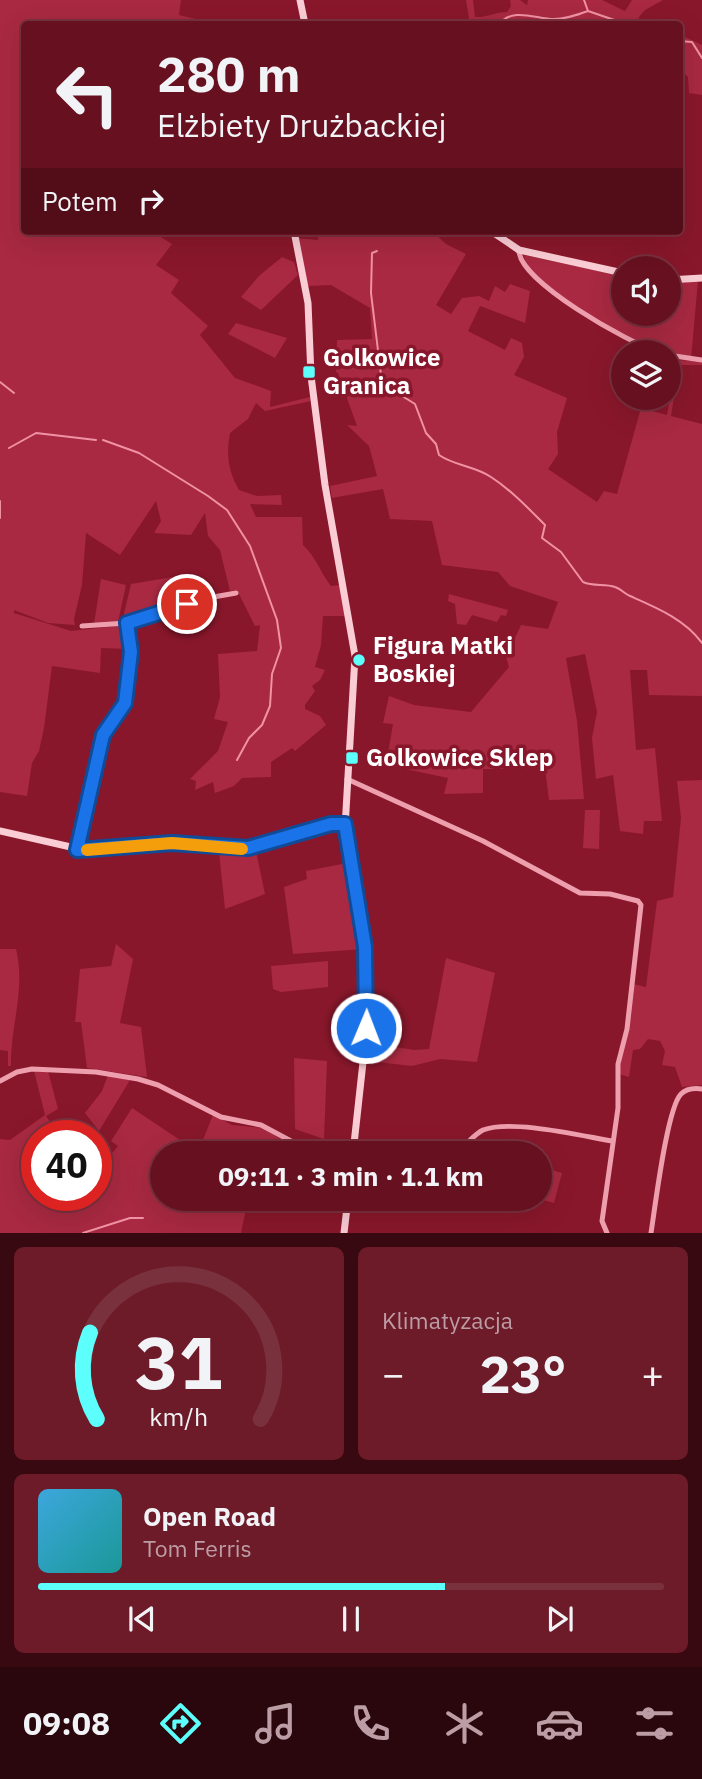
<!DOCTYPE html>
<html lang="pl">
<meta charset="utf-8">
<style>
:root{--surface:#671120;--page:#6d1a29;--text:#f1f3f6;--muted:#bd9da5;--line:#7a313e;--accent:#5cfffb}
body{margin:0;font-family:"IBM Plex Sans",sans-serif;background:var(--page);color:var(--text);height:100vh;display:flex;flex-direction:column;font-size:26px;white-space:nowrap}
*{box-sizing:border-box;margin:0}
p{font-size:23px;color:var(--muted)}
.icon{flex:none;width:38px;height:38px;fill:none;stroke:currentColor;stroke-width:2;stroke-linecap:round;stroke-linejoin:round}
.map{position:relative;height:1233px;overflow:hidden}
.sheet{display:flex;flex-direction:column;gap:14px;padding:14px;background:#390912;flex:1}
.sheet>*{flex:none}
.hud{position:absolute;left:21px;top:21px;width:662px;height:214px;border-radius:7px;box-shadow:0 7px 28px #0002,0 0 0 2px var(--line);background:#671120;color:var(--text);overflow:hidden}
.buttons{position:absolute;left:611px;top:256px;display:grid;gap:14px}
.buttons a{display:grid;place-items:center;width:70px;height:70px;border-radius:50%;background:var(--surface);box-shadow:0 7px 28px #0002,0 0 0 2px var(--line);font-size:35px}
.speed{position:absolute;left:21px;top:1120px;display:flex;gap:14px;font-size:35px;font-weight:700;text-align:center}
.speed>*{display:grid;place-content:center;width:91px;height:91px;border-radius:50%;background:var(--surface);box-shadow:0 7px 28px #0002,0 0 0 2px var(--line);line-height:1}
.speed .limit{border:10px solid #d22;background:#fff;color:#111}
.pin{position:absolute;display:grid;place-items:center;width:60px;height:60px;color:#fff;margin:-30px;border:4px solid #fff;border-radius:50%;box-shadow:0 2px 7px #0007}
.me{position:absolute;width:77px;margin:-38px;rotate:1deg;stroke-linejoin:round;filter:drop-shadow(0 0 5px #0008)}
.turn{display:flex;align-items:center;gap:24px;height:147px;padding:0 21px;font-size:32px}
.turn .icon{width:91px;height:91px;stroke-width:2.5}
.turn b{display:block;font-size:49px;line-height:60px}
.then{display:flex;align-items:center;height:66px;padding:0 21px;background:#0003;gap:14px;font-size:26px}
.big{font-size:52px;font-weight:700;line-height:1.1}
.sheet .widget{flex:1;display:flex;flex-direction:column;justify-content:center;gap:10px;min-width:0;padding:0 24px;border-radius:10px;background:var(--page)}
.sheet .dial{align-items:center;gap:0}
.dial svg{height:182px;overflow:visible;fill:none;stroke:var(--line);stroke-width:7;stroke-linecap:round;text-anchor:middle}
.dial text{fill:var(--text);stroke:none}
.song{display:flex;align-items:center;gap:21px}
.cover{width:84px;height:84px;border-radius:10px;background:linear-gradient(135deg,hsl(200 70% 55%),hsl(180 70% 35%))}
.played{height:7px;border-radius:4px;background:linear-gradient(90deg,var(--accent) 65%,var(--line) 65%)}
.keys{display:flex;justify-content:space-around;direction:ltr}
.heat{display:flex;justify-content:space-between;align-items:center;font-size:38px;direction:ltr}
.sheet .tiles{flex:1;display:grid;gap:14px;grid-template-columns:1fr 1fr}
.widget:last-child{grid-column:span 2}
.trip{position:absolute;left:150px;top:1141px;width:402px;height:70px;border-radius:35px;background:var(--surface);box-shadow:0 7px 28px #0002,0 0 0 2px var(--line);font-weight:700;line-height:70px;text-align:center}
.tab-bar{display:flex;height:112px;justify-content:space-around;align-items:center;background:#29070d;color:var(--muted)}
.tab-bar .icon{width:49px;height:49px}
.tab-bar .selected{color:var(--accent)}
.tab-bar b{font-size:32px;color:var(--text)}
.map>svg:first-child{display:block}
</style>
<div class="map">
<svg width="702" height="1233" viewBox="0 0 702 1233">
<rect width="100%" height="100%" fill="#89172b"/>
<path fill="#a82941" d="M0,0H181L179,15L204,21L202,24H24V231H130L139,237L143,231H151L172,244L156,265L179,280L171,293L208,326L200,335L235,378L271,391L270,407L310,397L311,401L265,411L256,403L248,419L230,433C226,456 228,470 239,490L257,496L281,495L282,505L250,504L256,517H302L303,545C316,557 320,572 331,586L340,585L345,616H323L321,645L315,667L325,670L320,680L312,686L315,691L305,705V709L320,716L326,725L295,751L292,748L271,762V777L242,778L234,786L215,793L213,782L195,790L196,781L190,779L218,751L228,722L214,719L220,697L218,654L257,651L260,625L255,626L237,590L230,591L220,550L208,536L205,513L191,535L154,533L161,521L156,501L120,555L86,533L82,585L74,619L75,625L48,623L14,610V613L71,631L126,625L129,649L101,648L100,673L52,666L44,728L39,751L32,763L27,796L0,792Z
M466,0H473L475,17C486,18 496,12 507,12L511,6L510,0H520L527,5L528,0H602L625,11L632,0H663L645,10L638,18L649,24C632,24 577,18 567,24H470Z
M679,34L702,45V103V95L689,93L688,77L679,68Z
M319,231H432L446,244L466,254L436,305L451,314L462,298L479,296L489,301L495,286L505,292L510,284L530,291L525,323L480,306L468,331L505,350L511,338L522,343L524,357L514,375L567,398L557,432L558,454L548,469L597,502L604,491L617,494L641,408L667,415L676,364L673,360L702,361V365H679L671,416L702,424V696L649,695L647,670H630L636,750L655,748L662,821H644L643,834L620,831L613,775L596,779L592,738L597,712L585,654L566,658L577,721L584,799L549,800L545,769H483V793L444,794L448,778L386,765L393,724L383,723L389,696L414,705L471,712L509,667L506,657L521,625L548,629L558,602L510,586L498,572L442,565L432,521L390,519L383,489L332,498L330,486L377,476L369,446L347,425L357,426L338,373L336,372L337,340L372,339L370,308L331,285L308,286L296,238L318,240Z
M524,255L623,276V313H668L669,283L698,281L691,359C674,355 661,352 645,346C620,337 525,282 524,255Z
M282,257L294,262L298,275L261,310L241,297L259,276Z
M236,323L287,338L275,358L228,334Z
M185,575L188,602L126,621L123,618L131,584Z
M101,579L126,585L118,622L94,624Z
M449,594L508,610L506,616L501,615L497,622L472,615L466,625L457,624L455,604L448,601Z
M702,780V1085L682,1087L675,1067L662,1065L665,1051L660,1041L648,1039L640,1049L633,1050L629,1077L619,1074L633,984L646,987L657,901L673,897L681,818L677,781Z
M585,810H600L599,849L583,848Z
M256,851L265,894L225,909L219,852Z
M347,863L364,949L293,954L284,887L307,879L306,871Z
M116,944L133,959L120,1023L141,1027L147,1077L87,1068L81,1022H75L80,969L111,966Z
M0,949H16C26,989 10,1027 11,1066H8V1051L0,1050Z
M446,958L495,973L477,1062L440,1059L412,1066L368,1061L371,1043L414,1050L429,1049Z
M328,961V987L281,992L273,989L271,966Z
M294,1058L327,1061L324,1139L295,1129Z
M34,1071H48L58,1109L46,1116L60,1136H37V1195H96V1161L101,1166L118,1146L111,1141L132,1108L198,1152L213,1115L232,1125L264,1128L283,1141L279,1153H163V1199H248L241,1233H0V1139L10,1140L45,1115Z
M108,1075L130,1080L99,1131L85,1113L102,1091Z
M548,1169L562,1173L554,1203L540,1199Z"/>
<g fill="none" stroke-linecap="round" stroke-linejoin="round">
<path stroke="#f191a4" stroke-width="2" d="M584,0L588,11L626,24
M499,24C513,7 536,19 554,19C566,19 577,15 588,11
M679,41L692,42L702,58
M377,251L372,253L371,293L381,375L394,391L415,404L426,433L436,444L439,455C455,466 475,466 491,477C511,490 528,508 545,525L542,538L561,552L583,582C594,587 605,583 615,587C621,589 625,594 630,596C655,607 685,619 702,643
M0,382L14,393
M103,440L139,453L208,496L227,510L250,546L277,620L281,648L272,674L270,706L262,725L249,738L237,760
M9,448L36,433L96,440
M0,501V518
M83,1233L130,1218H143"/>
<path stroke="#ee9fae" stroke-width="5" d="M519,250C518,281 629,343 658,352
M668,355L702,360
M82,626L127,623L208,598L236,593
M347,779L483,841L580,893L610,894L638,901L641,905L627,1029L618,1064V1108L602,1221L607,1233
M77,850L103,735L125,703L131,652L127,623
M0,1081L17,1072L32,1069L96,1072L138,1079L158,1085L221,1117L261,1125L306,1149L348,1143L462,1147C469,1142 475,1134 483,1130C511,1119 582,1136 612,1141
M651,1233C655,1208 667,1108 681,1094C687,1088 695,1088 702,1089"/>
<path stroke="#faccd4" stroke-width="7" d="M300,0L305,24
M294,231L308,303L311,376L325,485L355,656L345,828L360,908L366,983L365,1044L353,1153
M491,231L519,250L623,273
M668,280L702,278
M0,831L84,850L172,843L241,849L331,824H345
M344,1233L348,1199"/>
</g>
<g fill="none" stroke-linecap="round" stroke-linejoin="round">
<defs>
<path id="route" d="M187,604L127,623L131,652L125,703L103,735L77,850L172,843L248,848L331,824H345L365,947L366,1028"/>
</defs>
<use href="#route" stroke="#114b97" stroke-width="18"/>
<use href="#route" stroke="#1a73e8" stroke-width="12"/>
<path stroke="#f59e0b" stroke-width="12" d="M87,850L172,843L242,849"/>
</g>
<g fill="#5cfffb" stroke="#89172b" stroke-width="2.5">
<rect x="302" y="365" width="14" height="14" rx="3.5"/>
<circle cx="359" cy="660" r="7"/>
<rect x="345" y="751" width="14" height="14" rx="3.5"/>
</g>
<g text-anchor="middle" stroke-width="7" stroke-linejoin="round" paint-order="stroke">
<g font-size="24" font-weight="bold" fill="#fff" stroke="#89172b" text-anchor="start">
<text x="323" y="366">Golkowice<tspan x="323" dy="28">Granica</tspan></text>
<text x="373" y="654">Figura Matki<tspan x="373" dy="28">Boskiej</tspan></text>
<text x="366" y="766">Golkowice Sklep</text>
</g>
</g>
</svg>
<div class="buttons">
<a><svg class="icon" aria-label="sound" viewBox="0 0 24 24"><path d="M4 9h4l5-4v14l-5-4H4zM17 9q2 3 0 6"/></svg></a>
<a><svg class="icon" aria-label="layers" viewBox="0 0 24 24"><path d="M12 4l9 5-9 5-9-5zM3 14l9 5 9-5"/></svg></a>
</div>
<div class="speed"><div class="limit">40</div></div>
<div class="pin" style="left:187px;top:604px;background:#d93025"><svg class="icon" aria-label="arrive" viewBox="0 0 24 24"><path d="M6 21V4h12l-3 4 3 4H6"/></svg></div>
<svg class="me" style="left:366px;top:1028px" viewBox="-20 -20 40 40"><circle r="17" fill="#1a73e8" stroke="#fff" stroke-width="3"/><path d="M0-11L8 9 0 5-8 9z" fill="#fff"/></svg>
<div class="trip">09:11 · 3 min · 1.1 km</div>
<div class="hud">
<div class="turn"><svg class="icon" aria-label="left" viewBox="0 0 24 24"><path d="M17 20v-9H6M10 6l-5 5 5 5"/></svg><div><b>280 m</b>Elżbiety Drużbackiej</div></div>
<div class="then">Potem<svg class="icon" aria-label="right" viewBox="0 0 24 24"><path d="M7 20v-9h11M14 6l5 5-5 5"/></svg></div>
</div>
</div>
<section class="sheet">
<div class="tiles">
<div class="widget dial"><svg viewBox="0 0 100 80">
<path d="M14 69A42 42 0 1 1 86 69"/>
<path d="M14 69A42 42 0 0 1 11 31" stroke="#5cfffb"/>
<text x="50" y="56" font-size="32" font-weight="700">31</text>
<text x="50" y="72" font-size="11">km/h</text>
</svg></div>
<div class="widget"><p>Klimatyzacja</p>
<div class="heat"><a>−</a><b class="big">23°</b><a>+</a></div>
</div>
<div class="widget">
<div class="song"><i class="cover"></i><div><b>Open Road</b><p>Tom Ferris</p></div></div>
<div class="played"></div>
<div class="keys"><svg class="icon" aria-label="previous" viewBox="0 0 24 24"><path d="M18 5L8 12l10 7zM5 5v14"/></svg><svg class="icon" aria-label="pause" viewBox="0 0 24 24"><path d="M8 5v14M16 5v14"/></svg><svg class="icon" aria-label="next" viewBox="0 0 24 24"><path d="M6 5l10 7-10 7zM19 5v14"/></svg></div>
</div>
</div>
</section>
<nav class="tab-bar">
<b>09:08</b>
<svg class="icon selected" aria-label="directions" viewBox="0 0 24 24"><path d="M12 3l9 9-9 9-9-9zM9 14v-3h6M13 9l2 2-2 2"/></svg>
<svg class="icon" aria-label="music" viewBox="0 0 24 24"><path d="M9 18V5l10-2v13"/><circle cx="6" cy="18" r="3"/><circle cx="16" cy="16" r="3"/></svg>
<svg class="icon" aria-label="phone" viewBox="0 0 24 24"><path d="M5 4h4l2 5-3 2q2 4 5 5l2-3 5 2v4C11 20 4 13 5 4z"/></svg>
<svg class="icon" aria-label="climate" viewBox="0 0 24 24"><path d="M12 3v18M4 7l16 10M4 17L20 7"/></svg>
<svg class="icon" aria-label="car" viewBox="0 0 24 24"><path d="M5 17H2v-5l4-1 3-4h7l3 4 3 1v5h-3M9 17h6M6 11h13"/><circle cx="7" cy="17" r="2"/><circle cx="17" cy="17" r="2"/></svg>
<svg class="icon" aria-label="filters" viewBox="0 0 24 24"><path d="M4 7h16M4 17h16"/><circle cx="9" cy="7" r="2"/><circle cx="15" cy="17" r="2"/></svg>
</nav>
